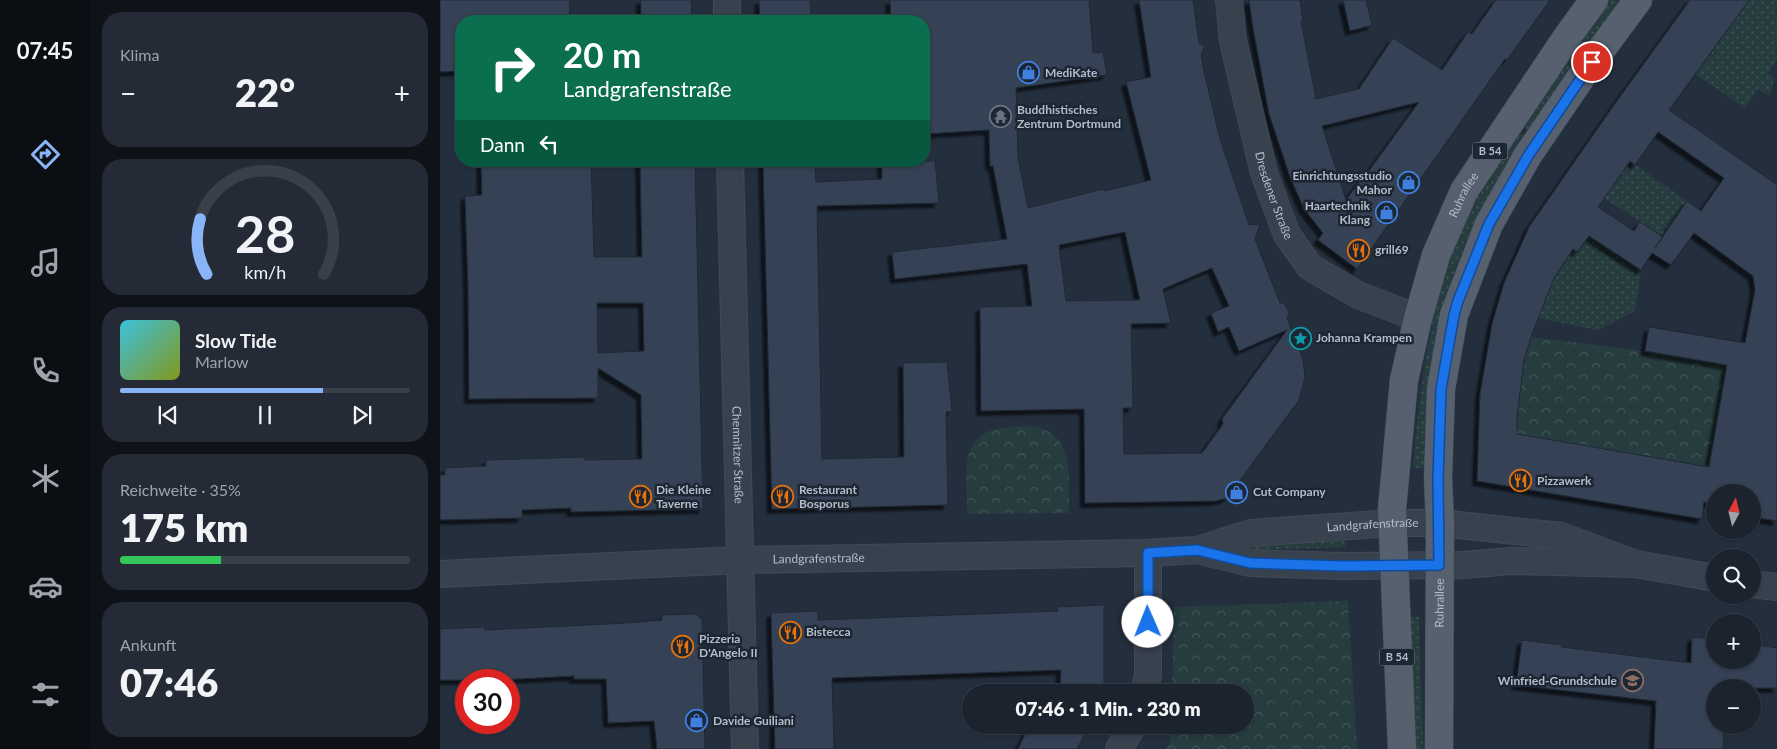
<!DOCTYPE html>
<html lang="de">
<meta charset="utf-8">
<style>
:root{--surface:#1b232e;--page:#242b36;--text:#f1f3f6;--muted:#a0a4aa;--line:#39404a;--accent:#8ab4f8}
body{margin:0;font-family:Lato,sans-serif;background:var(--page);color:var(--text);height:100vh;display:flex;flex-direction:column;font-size:19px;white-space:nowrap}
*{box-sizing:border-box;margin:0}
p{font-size:16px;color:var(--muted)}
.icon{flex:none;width:28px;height:28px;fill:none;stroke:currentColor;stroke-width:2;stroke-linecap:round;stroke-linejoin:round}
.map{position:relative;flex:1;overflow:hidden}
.details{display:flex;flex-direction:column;gap:12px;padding:12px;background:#0f1319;width:350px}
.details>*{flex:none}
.guide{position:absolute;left:15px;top:15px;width:475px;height:152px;border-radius:20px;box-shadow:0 1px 4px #0004,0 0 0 1px var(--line);background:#0b6e4f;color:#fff;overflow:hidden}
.needle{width:32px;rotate:7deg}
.buttons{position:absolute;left:1266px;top:484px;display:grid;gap:10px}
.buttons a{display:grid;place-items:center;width:55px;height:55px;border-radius:50%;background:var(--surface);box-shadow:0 1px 4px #0004,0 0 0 1px var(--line);font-size:25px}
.speed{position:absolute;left:15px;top:669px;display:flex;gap:10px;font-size:25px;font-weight:700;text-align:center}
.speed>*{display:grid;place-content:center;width:65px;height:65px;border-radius:50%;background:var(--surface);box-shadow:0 1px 4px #0004,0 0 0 1px var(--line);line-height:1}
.speed .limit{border:8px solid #d22;background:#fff;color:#111}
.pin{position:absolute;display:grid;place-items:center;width:42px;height:42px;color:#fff;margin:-21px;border:2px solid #fff;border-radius:50%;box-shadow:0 1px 5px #0007}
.me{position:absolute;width:55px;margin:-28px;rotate:359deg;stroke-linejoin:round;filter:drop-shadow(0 0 4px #0008)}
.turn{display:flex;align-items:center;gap:18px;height:105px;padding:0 25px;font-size:22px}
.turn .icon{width:65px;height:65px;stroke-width:2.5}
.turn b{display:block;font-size:35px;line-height:42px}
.then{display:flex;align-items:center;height:48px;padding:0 25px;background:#0003;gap:10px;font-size:19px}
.big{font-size:38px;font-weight:800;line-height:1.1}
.details .tile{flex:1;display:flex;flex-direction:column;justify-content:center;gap:8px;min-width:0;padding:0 18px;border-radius:20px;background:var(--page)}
.details .dial{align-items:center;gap:0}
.dial svg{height:130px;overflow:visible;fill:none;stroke:var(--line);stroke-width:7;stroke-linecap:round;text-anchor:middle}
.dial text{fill:var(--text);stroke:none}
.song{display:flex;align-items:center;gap:15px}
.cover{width:60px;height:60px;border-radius:8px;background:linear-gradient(135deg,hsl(190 70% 55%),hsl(70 70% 35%))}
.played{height:5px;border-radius:2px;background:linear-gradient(90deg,var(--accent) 70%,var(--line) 70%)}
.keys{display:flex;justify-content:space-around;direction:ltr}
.heat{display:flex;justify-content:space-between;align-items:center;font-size:28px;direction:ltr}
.charge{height:8px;border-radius:4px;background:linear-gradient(90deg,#34c759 35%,var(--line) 0)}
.trip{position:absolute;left:522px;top:684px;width:292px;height:50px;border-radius:25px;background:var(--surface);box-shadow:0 1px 4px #0004,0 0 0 1px var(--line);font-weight:800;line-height:50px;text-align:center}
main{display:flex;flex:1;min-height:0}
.tab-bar{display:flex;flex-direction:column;width:90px;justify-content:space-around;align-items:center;background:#0b0e12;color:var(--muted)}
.tab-bar .icon{width:35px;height:35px}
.tab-bar .active{color:var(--accent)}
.tab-bar b{font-size:22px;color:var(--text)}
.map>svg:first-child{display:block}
</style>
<main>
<nav class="tab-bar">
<b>07:45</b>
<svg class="icon active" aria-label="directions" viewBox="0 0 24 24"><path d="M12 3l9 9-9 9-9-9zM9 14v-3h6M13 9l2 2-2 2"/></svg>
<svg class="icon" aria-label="music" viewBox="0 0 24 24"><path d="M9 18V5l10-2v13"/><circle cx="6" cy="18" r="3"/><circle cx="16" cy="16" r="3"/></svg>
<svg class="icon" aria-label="phone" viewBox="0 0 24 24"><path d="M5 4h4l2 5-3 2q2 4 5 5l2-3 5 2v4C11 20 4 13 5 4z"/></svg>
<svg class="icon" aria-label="climate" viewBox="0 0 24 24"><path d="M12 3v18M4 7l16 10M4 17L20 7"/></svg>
<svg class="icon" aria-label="car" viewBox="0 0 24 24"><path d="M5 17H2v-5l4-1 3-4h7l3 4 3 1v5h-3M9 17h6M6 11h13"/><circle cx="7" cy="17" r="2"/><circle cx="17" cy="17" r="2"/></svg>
<svg class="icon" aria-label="filters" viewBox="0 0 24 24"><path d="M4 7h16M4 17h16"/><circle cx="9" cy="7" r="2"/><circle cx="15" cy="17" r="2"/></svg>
</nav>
<section class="details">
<div class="tile"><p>Klima</p>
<div class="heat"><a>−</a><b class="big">22°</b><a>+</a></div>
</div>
<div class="tile dial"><svg viewBox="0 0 100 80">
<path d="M14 69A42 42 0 1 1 86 69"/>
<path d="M14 69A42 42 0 0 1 10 35" stroke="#8ab4f8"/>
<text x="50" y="56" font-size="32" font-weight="700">28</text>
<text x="50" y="72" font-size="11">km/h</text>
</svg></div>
<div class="tile">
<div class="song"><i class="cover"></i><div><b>Slow Tide</b><p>Marlow</p></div></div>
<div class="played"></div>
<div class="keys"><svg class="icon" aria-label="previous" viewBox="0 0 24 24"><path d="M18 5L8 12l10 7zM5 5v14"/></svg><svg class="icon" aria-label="pause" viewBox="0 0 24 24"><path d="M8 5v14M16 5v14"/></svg><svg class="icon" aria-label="next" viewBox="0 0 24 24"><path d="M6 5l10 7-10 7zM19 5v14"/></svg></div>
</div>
<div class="tile"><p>Reichweite · 35%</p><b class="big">175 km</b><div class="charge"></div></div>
<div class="tile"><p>Ankunft</p><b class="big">07:46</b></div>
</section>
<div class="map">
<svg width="1337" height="749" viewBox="0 0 1337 749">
<defs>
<pattern id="grass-dots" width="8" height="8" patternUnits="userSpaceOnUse" patternTransform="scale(1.25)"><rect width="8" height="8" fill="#263c3f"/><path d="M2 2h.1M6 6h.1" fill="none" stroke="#435659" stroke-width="1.8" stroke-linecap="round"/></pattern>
<pattern id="park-crowns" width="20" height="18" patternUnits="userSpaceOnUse" patternTransform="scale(1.25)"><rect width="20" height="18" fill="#263c3f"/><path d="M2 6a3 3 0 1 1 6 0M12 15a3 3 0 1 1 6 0" fill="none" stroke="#435659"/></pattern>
<filter id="shadow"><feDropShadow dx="-4.5" dy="4.5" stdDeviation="1" flood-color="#0009"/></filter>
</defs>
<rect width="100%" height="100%" fill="#242f3e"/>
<path fill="url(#grass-dots)" d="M1167,0H1182L1090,131L1080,125Z
M1309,0H1337V60L1328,73L1334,78L1330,96L1318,89L1305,108L1255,74Z
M1076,131L1086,136L1049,196L1028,237L1014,273L1000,323L986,468H973C977,420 982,372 992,325C996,303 999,279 1007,258C1025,212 1051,172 1076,131Z
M1190,161L1247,201L1223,237L1164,198Z
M1143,233L1201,270L1195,311L1158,330L1098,318L1121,262L1124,263L1133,249L1137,252L1146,239Z
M905,541L907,543L905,547L814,550L811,547L812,543L815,542Z
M967,617H979L983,749H974Z"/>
<path fill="url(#park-crowns)" d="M1091,337L1205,351L1287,365L1269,467L1103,439L1077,442C1078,406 1081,372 1091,337Z
M568,427C578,427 590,425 599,428C636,437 628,484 629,513L527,514C527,474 516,432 568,427Z
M908,601L917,749H726L730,742L731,725H806V692H732L734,607Z"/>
<path fill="#364354" stroke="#1f2835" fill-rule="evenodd" filter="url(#shadow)" d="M0,0H130L129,21H21V71L0,72Z
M201,0H251L252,21H201Z
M319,0H370L371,21H320Z
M450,0H649L653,53L663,52L667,75L576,88L578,158L588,208L663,189L664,191L711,180L686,82L711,77L699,0H753L759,43L765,46L761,55L764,72L780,139L809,225L820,224L815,239L840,303H844L849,313L847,318L863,360L865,377L859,400L787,498L776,501L645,503L644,409L541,411L540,307L592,306L587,264L455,279L452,252L567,239L553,166H550L549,130L484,134V21H451ZM685,232L700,300L626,301L619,245ZM772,268L789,306L771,313L778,332L789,327L799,351L847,330L782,419L783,424L762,453L684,454L683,408H693L691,324L731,323L723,289Z
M809,0H860L863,21H861L876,99L919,89L953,38L1002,70L1028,32L1032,34L1056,0H1110L1067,60L1065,59L917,269L878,240L883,233L864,209L850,177L829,114L813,28ZM979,102L926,175L925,174L906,200L882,126Z
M903,0H926L932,25L910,31Z
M1250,0H1309L1229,110L1337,185V521L1312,517V492H1275V504L1264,502L1262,519L1037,481L1040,394L1052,324L1064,283L1089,227L1174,105ZM1218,132L1284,178L1261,211L1247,201L1215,248L1223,237L1200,222L1194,231L1158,207L1190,161L1195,165ZM1254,233L1313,276L1315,290L1305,343L1209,327L1205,351L1287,365L1269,467L1077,434V416L1084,360L1091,337L1114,278L1133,249L1137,252L1149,236L1201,270L1212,253L1231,265Z
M41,161H151L154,257H202L200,161H255L263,509L131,512V508L82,510V518L0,520V475H5V468L46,466V460L145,457V460L202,459L201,395L158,368V398L29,399L28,285L25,196L42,195ZM157,303H203L204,351L158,353Z
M323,161H375L376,182L442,179V161H495L499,203L377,206L382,459L464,457L463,363L507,362L512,411L506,412L508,505L332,509Z
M664,605V692H620L621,670L392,678L394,749H335L331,613L378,611V620L618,611L617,607Z
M256,614L262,620L265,749H217L214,721L168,723L166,679H134V676L58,680H0V629L44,627L45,630L188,623L222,620V615Z
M1252,637L1275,639V660H1312V644L1337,648V688H1275V725H1284L1283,749H1214L1216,701L1076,685L1082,640L1122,645L1121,647L1251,663Z
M590,725H649L637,749H578Z"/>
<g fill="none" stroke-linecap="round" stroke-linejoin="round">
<defs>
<g id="street">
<path d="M287,0V21"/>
<path id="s1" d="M789,0L793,41L824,173L847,235L870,267L918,295L978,318"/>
<path id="s2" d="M290,161L305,749"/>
<path d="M757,550L810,563L903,566L1023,565L1071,561L1196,564L1275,578"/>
<path id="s3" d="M0,574L301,560L708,553L757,550L811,533L952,523H1000L1121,536L1196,564"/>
<path d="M1312,584L1337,587"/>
<path d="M705,692L708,675V553"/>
<path d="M679,749L693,725"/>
</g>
<g id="primary">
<path id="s4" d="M962,749L952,509L964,380L978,318L996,255L1024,191L1127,37L1154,0"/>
<path id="s5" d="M999,749L1000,523L998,478L1001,389L1014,315L1049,224L1088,155L1144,73L1198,0"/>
</g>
</defs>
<use href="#street" stroke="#414a57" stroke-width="28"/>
<use href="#primary" stroke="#414a57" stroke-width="29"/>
<use href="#street" stroke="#38414e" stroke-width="26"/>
<use href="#primary" stroke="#56606e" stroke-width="28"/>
</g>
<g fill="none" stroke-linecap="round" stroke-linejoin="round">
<defs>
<path id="route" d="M708,622V553L757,550L810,563L903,566L999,565L998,478L1001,389L1014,315L1018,301L1049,224L1088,156L1152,62"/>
</defs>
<use href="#route" stroke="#114b97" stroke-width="12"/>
<use href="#route" stroke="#1a73e8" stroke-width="9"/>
</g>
<defs>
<symbol id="shop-ring" viewBox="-11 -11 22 22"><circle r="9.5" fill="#1d2633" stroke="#3f7fe0" stroke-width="1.5"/><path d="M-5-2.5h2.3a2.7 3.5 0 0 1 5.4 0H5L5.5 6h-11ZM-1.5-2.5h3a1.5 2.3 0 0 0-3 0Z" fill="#3f7fe0"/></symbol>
<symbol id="temple-ring" viewBox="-11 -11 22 22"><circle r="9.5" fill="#1d2633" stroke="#6b7280" stroke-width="1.5"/><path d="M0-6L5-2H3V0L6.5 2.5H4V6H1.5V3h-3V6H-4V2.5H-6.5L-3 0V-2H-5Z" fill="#6b7280"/></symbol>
<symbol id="restaurant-ring" viewBox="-11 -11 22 22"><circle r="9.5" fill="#1d2633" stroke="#e8710a" stroke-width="1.5"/><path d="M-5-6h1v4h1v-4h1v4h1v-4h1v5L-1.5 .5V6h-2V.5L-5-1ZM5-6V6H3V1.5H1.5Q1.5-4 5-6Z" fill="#e8710a"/></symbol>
<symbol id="sight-ring" viewBox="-11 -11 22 22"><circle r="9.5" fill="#1d2633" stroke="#0f9aa8" stroke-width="1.5"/><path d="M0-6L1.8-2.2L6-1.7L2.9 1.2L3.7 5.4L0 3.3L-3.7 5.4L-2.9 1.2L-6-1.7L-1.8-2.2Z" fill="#0f9aa8"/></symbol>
<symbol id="school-ring" viewBox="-11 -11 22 22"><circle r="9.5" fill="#1d2633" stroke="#8d6e63" stroke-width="1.5"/><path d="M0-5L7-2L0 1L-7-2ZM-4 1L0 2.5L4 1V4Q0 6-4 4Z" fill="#8d6e63"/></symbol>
</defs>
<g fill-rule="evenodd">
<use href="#shop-ring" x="576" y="60" width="25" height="25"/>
<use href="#temple-ring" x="548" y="104" width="25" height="25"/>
<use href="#shop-ring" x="956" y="170" width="25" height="25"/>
<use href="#shop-ring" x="934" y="200" width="25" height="25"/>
<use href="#restaurant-ring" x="906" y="238" width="25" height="25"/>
<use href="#sight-ring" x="848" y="326" width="25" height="25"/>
<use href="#restaurant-ring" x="1068" y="468" width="25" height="25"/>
<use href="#shop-ring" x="784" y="480" width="25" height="25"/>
<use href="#restaurant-ring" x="188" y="484" width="25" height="25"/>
<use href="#restaurant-ring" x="330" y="484" width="25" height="25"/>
<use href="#restaurant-ring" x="338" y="620" width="25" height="25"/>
<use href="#restaurant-ring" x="230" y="634" width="25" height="25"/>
<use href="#school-ring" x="1180" y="668" width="25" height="25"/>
<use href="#shop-ring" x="244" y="708" width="25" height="25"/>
</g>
<g text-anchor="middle" stroke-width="5" stroke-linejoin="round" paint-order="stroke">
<g fill="#1d2633" stroke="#878f9c" stroke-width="1">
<rect x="1032.5" y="142.5" width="35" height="17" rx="4"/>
<rect x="939.5" y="648.5" width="35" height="17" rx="4"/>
</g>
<g font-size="11" font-weight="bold" fill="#b4bcc9">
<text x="1050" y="155">B 54</text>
<text x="957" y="661">B 54</text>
</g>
<g font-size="12" font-weight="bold" fill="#b4bcc9" stroke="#1d2633" text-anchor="start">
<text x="605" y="77">MediKate</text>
<text x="577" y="114">Buddhistisches<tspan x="577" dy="14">Zentrum Dortmund</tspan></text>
<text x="952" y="180" text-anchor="end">Einrichtungsstudio<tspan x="952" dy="14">Mahor</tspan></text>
<text x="930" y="210" text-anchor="end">Haartechnik<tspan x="930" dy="14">Klang</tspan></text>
<text x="935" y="254">grill69</text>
<text x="876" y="342">Johanna Krampen</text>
<text x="1097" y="485">Pizzawerk</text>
<text x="216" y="494">Die Kleine<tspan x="216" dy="14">Taverne</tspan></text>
<text x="359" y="494">Restaurant<tspan x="359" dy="14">Bosporus</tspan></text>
<text x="813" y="496">Cut Company</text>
<text x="366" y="636">Bistecca</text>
<text x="259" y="643">Pizzeria<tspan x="259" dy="14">D'Angelo II</tspan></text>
<text x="1177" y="685" text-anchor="end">Winfried-Grundschule</text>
<text x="273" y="725">Davide Guiliani</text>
</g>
<g font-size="12" fill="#b4bcc9" stroke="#1d2633">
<text dy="4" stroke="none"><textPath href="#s1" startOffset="201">Dresdener Straße</textPath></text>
<text dy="4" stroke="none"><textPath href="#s4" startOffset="565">Ruhrallee</textPath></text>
<text dy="4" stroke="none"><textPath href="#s2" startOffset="294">Chemnitzer Straße</textPath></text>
<text dy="4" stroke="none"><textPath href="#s3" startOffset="936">Landgrafenstraße</textPath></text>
<text dy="4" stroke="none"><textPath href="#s3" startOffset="379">Landgrafenstraße</textPath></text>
<text dy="4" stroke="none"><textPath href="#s5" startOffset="146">Ruhrallee</textPath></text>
</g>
</g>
</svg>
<div class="buttons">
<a><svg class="needle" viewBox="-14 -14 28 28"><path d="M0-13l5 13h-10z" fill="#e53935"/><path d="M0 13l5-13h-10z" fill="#a0a4aa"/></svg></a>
<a><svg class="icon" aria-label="search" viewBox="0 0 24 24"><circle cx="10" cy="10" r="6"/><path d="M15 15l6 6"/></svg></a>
<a>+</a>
<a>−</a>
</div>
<div class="speed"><div class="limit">30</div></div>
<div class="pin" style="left:1152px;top:62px;background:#d93025"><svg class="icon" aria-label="arrive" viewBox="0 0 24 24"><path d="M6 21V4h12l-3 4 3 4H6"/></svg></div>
<svg class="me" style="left:708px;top:622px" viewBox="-20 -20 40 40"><circle r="19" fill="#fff"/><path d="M0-13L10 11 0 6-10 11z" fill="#1a73e8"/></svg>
<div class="trip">07:46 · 1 Min. · 230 m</div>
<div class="guide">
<div class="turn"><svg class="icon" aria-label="right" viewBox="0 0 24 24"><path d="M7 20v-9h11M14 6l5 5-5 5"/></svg><div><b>20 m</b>Landgrafenstraße</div></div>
<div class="then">Dann<svg class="icon" aria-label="left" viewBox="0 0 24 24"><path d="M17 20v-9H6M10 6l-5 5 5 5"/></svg></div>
</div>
</div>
</main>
